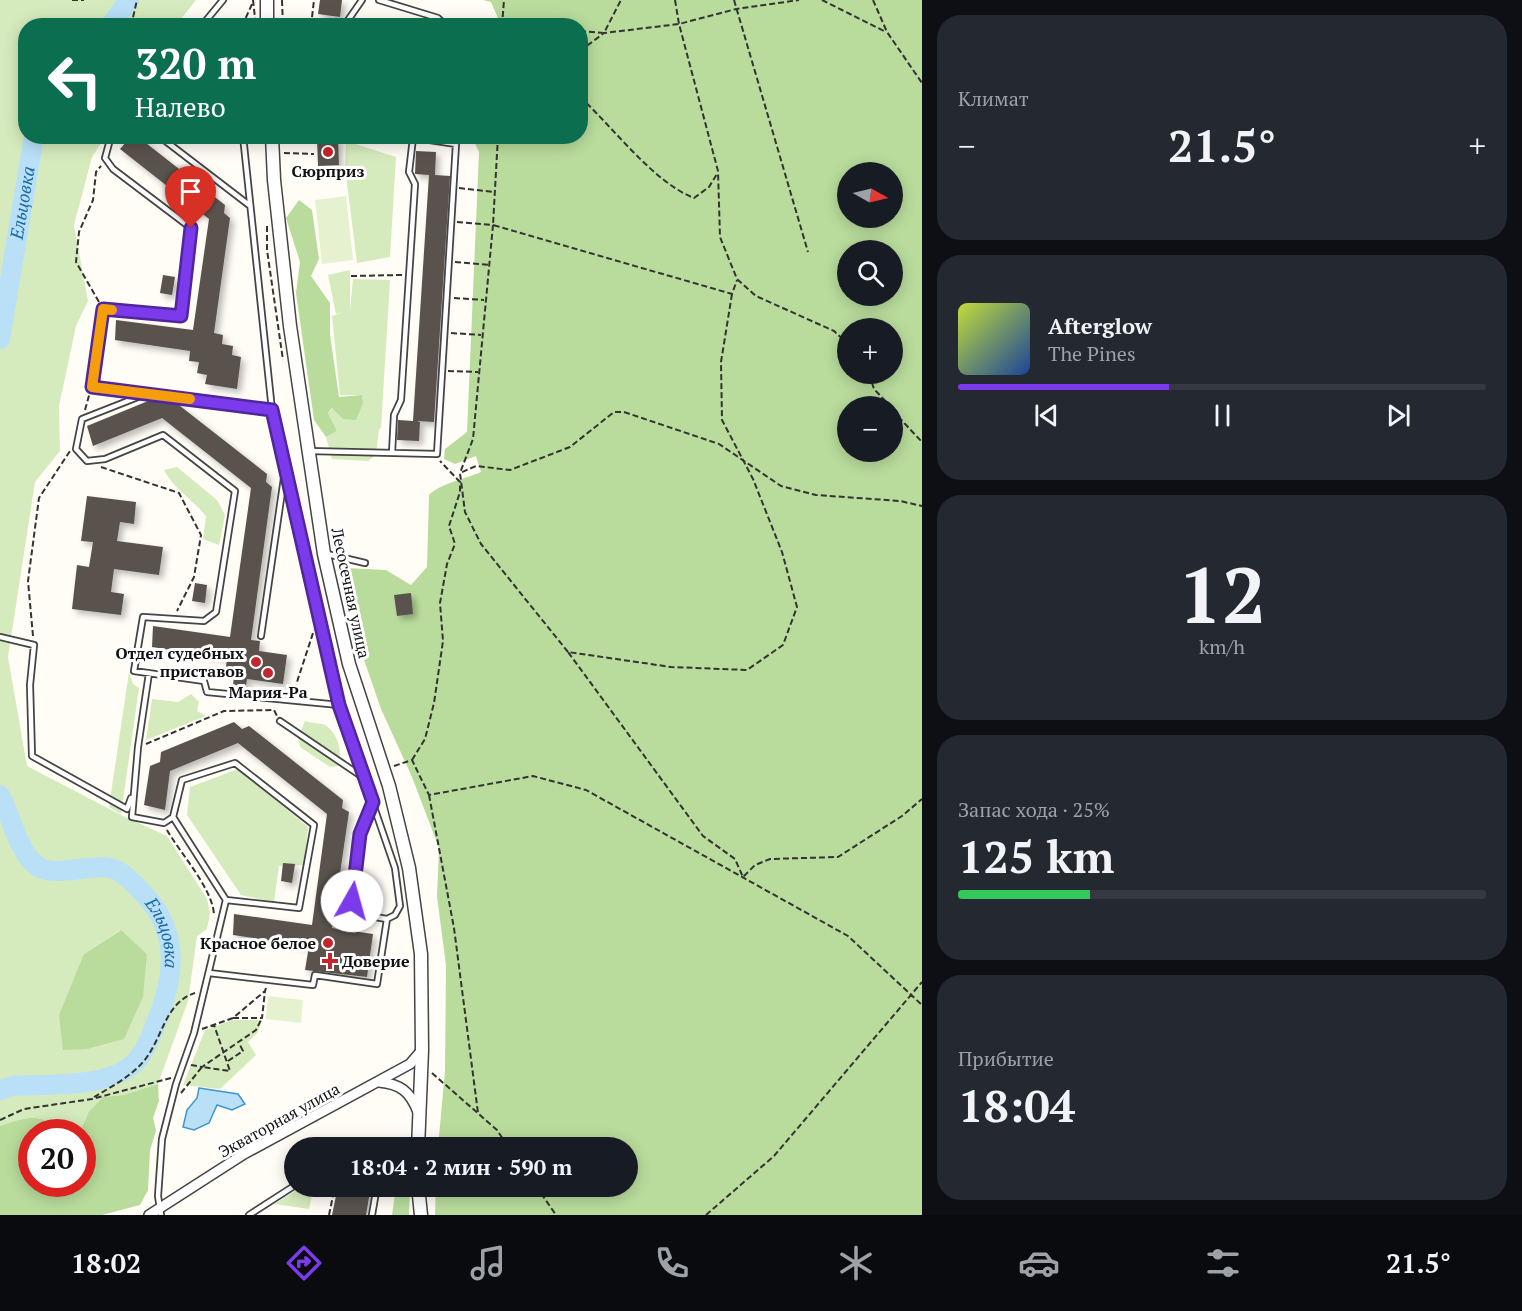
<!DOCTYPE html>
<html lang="ru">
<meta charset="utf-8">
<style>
:root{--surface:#171b24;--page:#242831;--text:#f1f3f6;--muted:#9ea1a6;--line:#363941;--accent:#7c3aed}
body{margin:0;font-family:"PT Serif",serif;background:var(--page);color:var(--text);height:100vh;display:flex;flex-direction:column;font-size:22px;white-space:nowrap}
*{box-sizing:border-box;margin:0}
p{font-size:20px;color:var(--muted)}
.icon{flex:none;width:33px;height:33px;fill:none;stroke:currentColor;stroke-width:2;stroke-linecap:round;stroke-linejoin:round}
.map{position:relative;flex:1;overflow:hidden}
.details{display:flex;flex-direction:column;gap:15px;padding:15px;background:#0d0f14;width:600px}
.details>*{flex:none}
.guide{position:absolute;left:18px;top:18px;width:570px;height:126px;border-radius:24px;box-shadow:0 3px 15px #0003;background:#0b6e4f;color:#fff;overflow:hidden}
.needle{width:39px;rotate:98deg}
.controls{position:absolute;left:837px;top:162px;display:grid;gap:12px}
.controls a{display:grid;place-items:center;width:66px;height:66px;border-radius:50%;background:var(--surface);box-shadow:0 3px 15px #0003;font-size:30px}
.speed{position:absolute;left:18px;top:1119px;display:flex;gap:12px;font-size:30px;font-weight:700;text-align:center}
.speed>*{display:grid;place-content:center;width:78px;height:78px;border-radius:50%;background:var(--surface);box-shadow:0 3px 15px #0003;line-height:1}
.speed .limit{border:9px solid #d22;background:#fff;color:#111}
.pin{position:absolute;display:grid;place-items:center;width:51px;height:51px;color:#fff;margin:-62px -26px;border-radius:50% 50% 50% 0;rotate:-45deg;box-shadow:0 0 6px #0007}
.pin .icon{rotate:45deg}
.me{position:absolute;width:66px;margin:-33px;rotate:7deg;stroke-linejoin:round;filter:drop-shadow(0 0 4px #0008)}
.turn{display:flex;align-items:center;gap:21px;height:126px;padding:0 18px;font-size:27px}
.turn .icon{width:78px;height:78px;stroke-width:2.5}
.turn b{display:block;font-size:42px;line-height:51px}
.big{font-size:45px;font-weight:600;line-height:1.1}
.details .widget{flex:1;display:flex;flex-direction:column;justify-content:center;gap:9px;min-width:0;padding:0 21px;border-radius:24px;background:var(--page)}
.details .dial{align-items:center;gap:0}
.dial b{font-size:78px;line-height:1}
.song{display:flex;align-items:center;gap:18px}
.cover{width:72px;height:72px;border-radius:9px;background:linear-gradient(135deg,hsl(70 70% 55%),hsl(220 70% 35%))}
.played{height:6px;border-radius:3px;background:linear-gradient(90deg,var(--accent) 40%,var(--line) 40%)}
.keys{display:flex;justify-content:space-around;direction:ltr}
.heat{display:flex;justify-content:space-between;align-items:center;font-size:33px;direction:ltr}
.charge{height:9px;border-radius:4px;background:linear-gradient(90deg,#34c759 25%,var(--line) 0)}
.trip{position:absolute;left:284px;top:1137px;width:354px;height:60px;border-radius:30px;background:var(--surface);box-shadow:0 3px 15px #0003;font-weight:600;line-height:60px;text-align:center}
.tabs{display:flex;height:96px;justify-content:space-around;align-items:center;background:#090b0e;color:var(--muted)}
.tabs .icon{width:42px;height:42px}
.tabs .current{color:var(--accent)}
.tabs b{font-size:27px;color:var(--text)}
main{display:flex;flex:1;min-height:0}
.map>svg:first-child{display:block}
</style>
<main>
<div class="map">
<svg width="922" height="1215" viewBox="0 0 922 1215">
<defs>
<filter id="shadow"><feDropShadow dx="4" dy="4" stdDeviation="3" flood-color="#0004"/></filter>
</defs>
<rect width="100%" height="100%" fill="#fffdf5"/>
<path fill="#d5ebbd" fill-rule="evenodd" d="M0,0H196L176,25L26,26V136L105,137L92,157L74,225L88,301L76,326L59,406L60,451L35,482L8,657L27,766L123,816L167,836L207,899L210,913L207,929L197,936L188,1001L158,1084L123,1095L103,1097L89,1111L83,1125L69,1132H61C40,1111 26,1117 0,1126ZM120,930L147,954H84Z
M346,141L396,157L390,257L357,263L345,168Z
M350,270V311L353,279L390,280L381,428L379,429L376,455L368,461L332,459L326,437L337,431L328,413L333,408L363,403L362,395H340L332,316L344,312L336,314L328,275Z
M177,467L217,500L225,515L219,545L203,539L206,516C192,499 174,489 164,470Z
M129,672L133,684L139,688L121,814L109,807Z
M191,694L199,702L197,711L206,716L146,740L152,699L178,702Z
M305,721C310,723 320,723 325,725C338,733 343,752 338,766L330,767L300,747L298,738Z
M238,769L308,827L304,865L279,866L274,902L241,895L187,815L190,787Z
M232,1020H262L258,1032L248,1042L256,1055L220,1089L183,1085L205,1030Z
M302,1187H314L309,1209L274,1204Z"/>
<path fill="#b9dc9c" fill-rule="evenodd" d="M483,0H922V1215H435L436,1187L627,1186V1148L438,1147L445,1071L446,965L437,897L439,848L412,777L381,709L361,651L346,568L386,570L411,585L427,567L429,495C439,484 465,479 481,472L476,456L455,464L444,459L445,449L467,432L479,152L472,137L580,136V26L501,25L491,2ZM848,172H892V218H848ZM848,250H892V296H848ZM848,328H892V374H848ZM848,406H892V452H848Z
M299,200L312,210L319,259L311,276L330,303V335L339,397L362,395L363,403L356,420L343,419L332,408L328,413L337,431L326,437L314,420L296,293L300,262L286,218Z
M121,930L147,954L143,997L124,1039L87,1049L63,1050L59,1015L84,954Z
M158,1084L159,1101L153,1118L156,1131L150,1150L148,1190L140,1205L102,1215H0V1126C26,1117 40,1111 61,1132H32V1184H82V1132H69L83,1125L89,1111L103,1097L123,1095Z
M396,1187H410L409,1215H392Z"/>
<path fill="#e6f2cf" d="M346,196L353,260L322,264L315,200Z
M268,996L303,1000L301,1023L266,1019Z"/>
<path fill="#b9e0f7" stroke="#3f96cf" stroke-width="1.5" d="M199,1088L238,1094L245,1104L232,1110L217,1105L209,1123L194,1130L183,1127L187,1110L197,1098Z"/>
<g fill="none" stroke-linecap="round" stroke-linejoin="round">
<g stroke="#b9e0f7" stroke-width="20">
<path d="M110,26L129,0"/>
<path id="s1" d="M0,339L34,136"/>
<path id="s2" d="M0,795C11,815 17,848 34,864C53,880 88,863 110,868C121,870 131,881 139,889C178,926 177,970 158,1018C153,1031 147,1048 138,1059C114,1089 49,1084 13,1086L0,1090"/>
</g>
</g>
<path fill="#5a524d" filter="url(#shadow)" d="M320,0H342L340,17L318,14Z
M119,136H137L225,205L224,213L230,218L214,333L223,335L222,344L233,346L232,355L241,357L237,389L205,384L207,375L197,373L199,362L189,361L190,351L115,340L116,320L193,330L209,219L120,149L126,142Z
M317,138H338L339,165L318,166Z
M416,151L436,152L435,175L450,176L434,422L417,421L420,422L419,441L397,440L398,420L413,421L429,175L415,174Z
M163,275L175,277L172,295L160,293Z
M153,399L166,404L175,402L267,474L266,482L272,487L251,640L260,641L259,651L287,655L283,684L247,679L246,686L233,685L235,668L226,667L227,658L152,647L153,626L230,637L251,488L162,418L93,446L87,426Z
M87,496L136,502L134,524L120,522L117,541L163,547L159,575L114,569L111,592L124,594L121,615L72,609L77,565L89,567L93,542L81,541Z
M195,583L207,585L205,603L192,601Z
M411,593L413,614L397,616L394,595Z
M234,722L242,729L249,726L343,800L342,808L349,812L332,928L373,934L367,977L305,970L309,946L233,935L234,914L312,925L327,814L238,743L170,771L165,810L144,805L150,766L160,762L161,752Z
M283,863L295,864L292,883L281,881Z
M338,1186H371L366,1215H332Z"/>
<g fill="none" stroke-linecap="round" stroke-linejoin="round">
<defs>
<path id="service" d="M379,0L438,18L446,26
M204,23L223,0
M344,26L362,0
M111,136L105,158L113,169L191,228L181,316L103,309L92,387L272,410
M159,136L249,205
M243,136L272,410L339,705L395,868L400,906L395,915L387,919C372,916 359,917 353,901L360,834L373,802
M148,393L82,419L76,449L87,461L105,459L163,435L235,491L216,612L204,621L143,617L134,671L204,681L207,692L339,705
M309,451L437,454L456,144L403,136
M392,453L394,415L401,400L415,184L409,172L413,138
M327,554L365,563
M261,636L285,471
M0,637L34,645L30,685L32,756L127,809L131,798
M149,673L138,747L132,817L164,823L173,817L226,900L194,1033L176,1084L162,1139L158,1196L161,1215
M280,721L364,778
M173,817L182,780L235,763L314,825L299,908L226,900
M209,973L313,985L315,975L377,984L387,919
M249,1215L294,1186
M372,1215L377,1186"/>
<path id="minor" d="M379,1082C400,1084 410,1091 418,1112
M149,1215L244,1154L410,1064L422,1050"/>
<path id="tertiary" d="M267,0V26
M272,136L274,180L290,326L324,554L349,664L389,786L409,868L421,954L422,1050L418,1148
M418,1186L421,1215"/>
</defs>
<use href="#service" stroke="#444" stroke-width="8"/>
<use href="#minor" stroke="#444" stroke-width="12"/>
<use href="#tertiary" stroke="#444" stroke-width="15"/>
<path stroke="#333" stroke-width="2" stroke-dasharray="6 3" stroke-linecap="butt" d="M72,0H84
M253,0L255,18
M282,0L283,26
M675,0L679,24L718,171L720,237L737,279L756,296L834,331L848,344
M734,0L808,252
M822,0L886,32
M873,0L887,32L922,83
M131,26L137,0
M242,26L253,2
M311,26L314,0
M502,26L504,0
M580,31L604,33L621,0
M580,51L604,33L679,24L736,9L799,0
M580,97C613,127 653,182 694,198L709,187L717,174
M498,136L493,225L732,294L737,280
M461,140L466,136
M284,153L314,154
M459,188L495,192
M457,222L493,225L473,439L460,473
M267,226V250L283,360
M455,262L490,265
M351,276L402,275
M732,294L721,362L722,420L753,479L782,552L797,607L783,645L747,670L671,667L568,652L703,836L735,859L743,877L755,865L770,859L838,857L902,816L922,799
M454,298L484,300
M99,302L76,262L79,232L93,200L96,172L101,166
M451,333L481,335
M448,371L478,372
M869,374L874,389L890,406
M85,410L90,392
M892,410L922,442
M101,467L179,493L201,535L194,577L177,611
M33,636L28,581L39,498L70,451
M568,652L481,544L465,512L460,473L476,466L510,470L570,447L614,412H624L719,444L781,486L816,495L900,501L922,506
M284,693L296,685L314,630
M146,744L224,711L274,710L277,716
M412,760L425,739L434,703L443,641L440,603L447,564L455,544L449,526L460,492V482L440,461
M394,766L412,760L429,795L533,776L586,790L848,936L922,1005
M429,795L454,928L478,1113
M167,830C180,853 214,890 214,916
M233,1018H262L265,991
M202,1029L233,1018L265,991L266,988
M228,1061L243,1051L239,1043
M191,1065L202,1067L256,1030L262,1018
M432,1073L497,1130L509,1148
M181,1093L202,1067L230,1071L214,1025
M94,1097C111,1087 130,1077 143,1062C163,1039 164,1003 195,993
M0,1120L24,1109L92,1099L171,1078
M536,1186L556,1215
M329,1215L335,1186
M706,1215L774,1156L922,982"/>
<use href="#service" stroke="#fff" stroke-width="4.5"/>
<use href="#minor" stroke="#fff" stroke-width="9"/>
<use href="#tertiary" stroke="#fff" stroke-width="12"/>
</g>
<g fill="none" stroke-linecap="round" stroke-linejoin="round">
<defs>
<path id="route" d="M191,228L181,316L103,309L92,387L272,410L339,705L373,802L360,834L352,901"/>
</defs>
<use href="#route" stroke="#51269a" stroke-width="15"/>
<use href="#route" stroke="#7c3aed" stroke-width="10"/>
<path stroke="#f59e0b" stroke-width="10" d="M112,310L103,309L92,387L190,399"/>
</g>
<g fill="#c4262e" stroke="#fff" stroke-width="2">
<circle cx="328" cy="152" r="6"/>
<circle cx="256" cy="662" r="6"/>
<circle cx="268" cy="673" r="6"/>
<circle cx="328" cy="943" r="6"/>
<path d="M327 952h6v6h6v6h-6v6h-6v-6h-6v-6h6z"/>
</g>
<g text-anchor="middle" stroke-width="6" stroke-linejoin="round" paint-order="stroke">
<g font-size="16" font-weight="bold" fill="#111" stroke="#fff">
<text x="328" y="177">Сюрприз</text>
<text x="244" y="659" text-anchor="end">Отдел судебных<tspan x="244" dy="18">приставов</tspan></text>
<text x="268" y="698">Мария-Ра</text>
<text x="316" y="949" text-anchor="end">Красное белое</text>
<text x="342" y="967" text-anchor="start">Доверие</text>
</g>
<g font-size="16" fill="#111" stroke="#fff">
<text transform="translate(351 593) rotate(78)" y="6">Лесосечная улица</text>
<text transform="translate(279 1120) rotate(-29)" y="6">Экваторная улица</text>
</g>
<g font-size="18" font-style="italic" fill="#1768a6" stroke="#fff">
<text dy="6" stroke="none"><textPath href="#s1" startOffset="138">Ельцовка</textPath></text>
<text dy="6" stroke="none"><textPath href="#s2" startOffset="243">Ельцовка</textPath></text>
</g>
</g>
</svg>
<div class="controls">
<a><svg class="needle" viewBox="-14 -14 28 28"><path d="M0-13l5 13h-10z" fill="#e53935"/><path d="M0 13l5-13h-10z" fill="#9ea1a6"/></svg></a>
<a><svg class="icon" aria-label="search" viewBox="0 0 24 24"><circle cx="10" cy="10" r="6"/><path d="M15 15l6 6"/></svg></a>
<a>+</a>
<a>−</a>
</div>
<div class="speed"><div class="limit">20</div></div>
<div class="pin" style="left:191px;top:228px;background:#d93025"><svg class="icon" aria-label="arrive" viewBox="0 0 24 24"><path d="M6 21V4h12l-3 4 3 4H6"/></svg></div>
<svg class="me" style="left:352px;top:901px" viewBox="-20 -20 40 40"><circle r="19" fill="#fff"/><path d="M0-13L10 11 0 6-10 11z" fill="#7c3aed"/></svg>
<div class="trip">18:04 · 2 мин · 590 m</div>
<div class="guide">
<div class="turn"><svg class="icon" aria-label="left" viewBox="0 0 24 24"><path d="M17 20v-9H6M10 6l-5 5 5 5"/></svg><div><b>320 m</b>Налево</div></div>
</div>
</div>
<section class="details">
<div class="widget"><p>Климат</p>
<div class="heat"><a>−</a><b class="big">21.5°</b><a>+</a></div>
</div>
<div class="widget">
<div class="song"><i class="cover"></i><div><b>Afterglow</b><p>The Pines</p></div></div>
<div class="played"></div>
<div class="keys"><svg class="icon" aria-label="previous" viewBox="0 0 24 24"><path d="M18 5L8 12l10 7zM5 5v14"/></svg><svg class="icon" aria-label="pause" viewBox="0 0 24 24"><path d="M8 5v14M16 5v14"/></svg><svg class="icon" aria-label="next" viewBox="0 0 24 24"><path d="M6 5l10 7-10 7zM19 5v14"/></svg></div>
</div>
<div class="widget dial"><b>12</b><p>km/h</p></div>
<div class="widget"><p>Запас хода · 25%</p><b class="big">125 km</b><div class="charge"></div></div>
<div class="widget"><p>Прибытие</p><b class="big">18:04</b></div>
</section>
</main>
<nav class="tabs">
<b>18:02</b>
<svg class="icon current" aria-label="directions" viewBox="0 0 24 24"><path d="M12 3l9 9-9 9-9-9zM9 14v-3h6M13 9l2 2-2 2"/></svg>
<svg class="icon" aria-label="music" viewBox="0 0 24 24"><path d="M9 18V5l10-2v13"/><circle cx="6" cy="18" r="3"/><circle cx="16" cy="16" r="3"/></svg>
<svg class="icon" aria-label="phone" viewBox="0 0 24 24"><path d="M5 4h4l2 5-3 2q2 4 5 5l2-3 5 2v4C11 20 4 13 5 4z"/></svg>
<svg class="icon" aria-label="climate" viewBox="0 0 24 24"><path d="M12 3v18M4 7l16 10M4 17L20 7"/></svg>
<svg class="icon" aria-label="car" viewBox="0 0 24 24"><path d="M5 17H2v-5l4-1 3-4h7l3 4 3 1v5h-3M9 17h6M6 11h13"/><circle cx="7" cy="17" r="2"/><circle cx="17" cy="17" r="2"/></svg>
<svg class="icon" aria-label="filters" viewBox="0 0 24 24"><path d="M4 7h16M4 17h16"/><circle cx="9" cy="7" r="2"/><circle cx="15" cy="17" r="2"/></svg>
<b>21.5°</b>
</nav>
